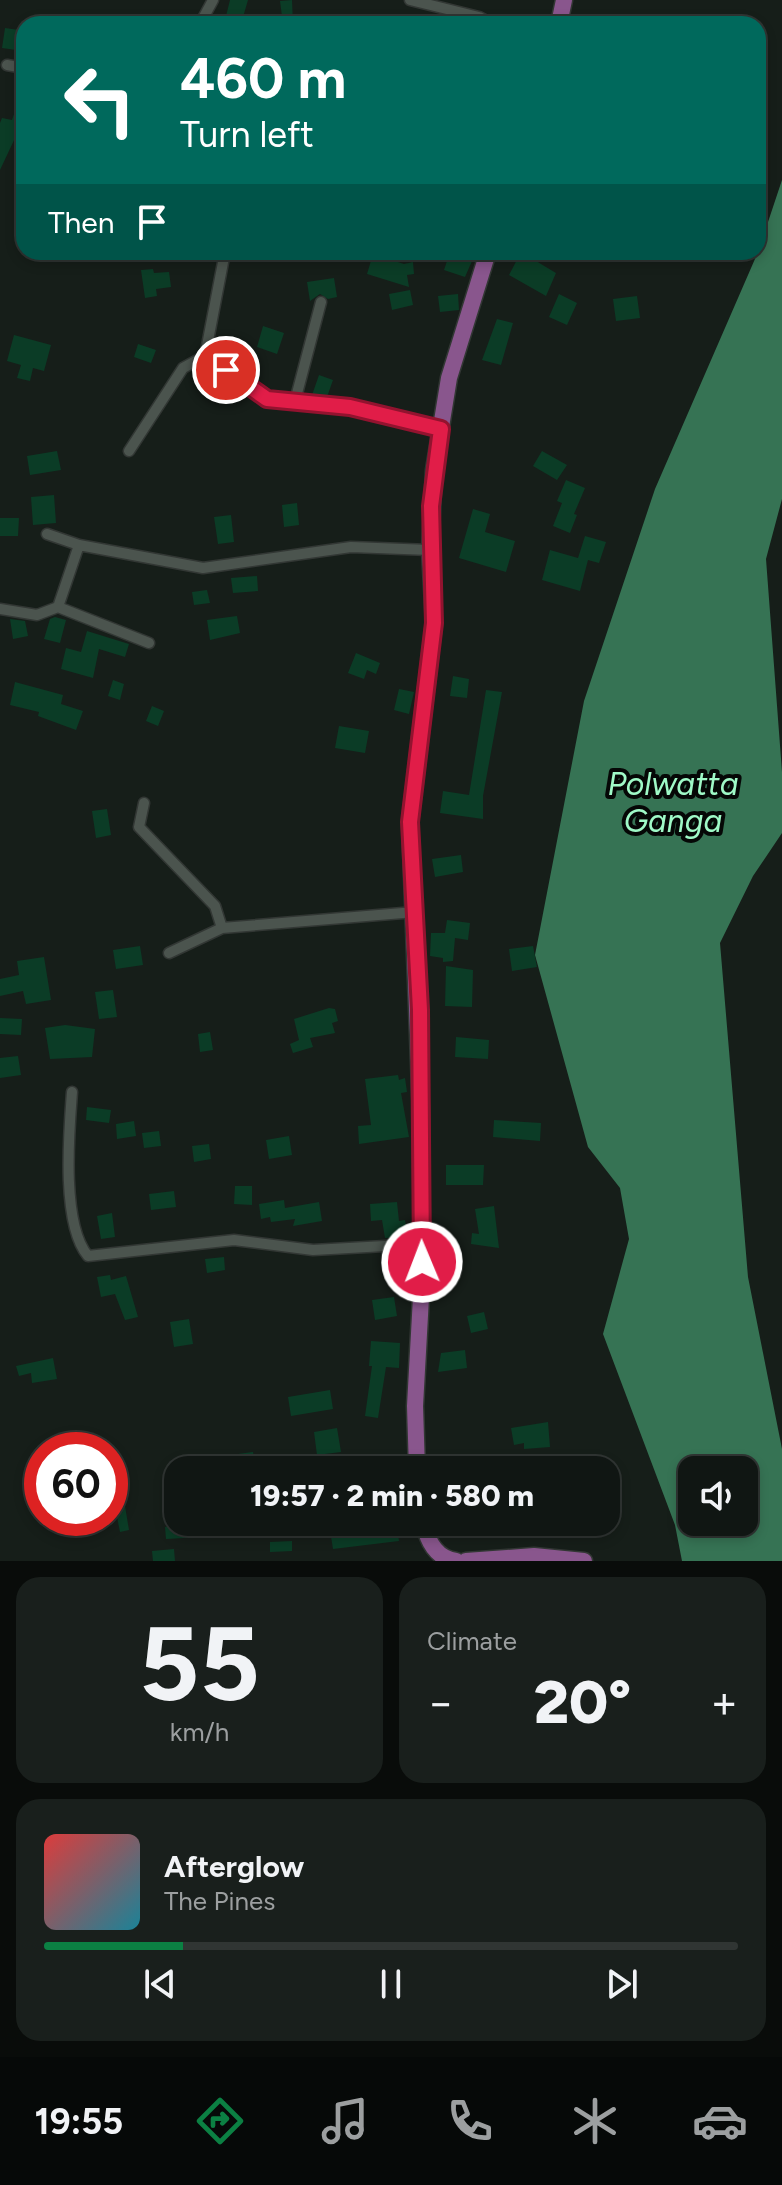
<!DOCTYPE html>
<meta charset="utf-8">
<style>
:root{--surface:#101613;--page:#191f1c;--text:#f1f3f6;--muted:#9c9fa0;--line:#303533;--accent:#0b8043}
body{margin:0;font-family:Figtree,sans-serif;background:var(--page);color:var(--text);height:100vh;display:flex;flex-direction:column;font-size:30px;white-space:nowrap}
*{box-sizing:border-box;margin:0}
p{font-size:26px;color:var(--muted)}
.icon{flex:none;width:44px;height:44px;fill:none;stroke:currentColor;stroke-width:2;stroke-linecap:round;stroke-linejoin:round}
.map{position:relative;height:1561px;overflow:hidden}
.sheet{display:flex;flex-direction:column;gap:16px;padding:16px;background:#090c0a;flex:1}
.sheet>*{flex:none}
.hud{position:absolute;left:16px;top:16px;width:750px;height:244px;border-radius:24px;box-shadow:0 4px 12px #0003,0 0 0 2px var(--line);background:#00695c;color:#fff;overflow:hidden}
.controls{position:absolute;left:678px;top:1456px;display:grid;gap:16px}
.controls a{display:grid;place-items:center;width:80px;height:80px;border-radius:16px;background:var(--surface);box-shadow:0 4px 12px #0003,0 0 0 2px var(--line);font-size:40px}
.speed{position:absolute;left:24px;top:1432px;display:flex;gap:16px;font-size:40px;font-weight:700;text-align:center}
.speed>*{display:grid;place-content:center;width:104px;height:104px;border-radius:50%;background:var(--surface);box-shadow:0 4px 12px #0003,0 0 0 2px var(--line);line-height:1}
.speed .limit{border:12px solid #d22;background:#fff;color:#111}
.pin{position:absolute;display:grid;place-items:center;width:68px;height:68px;color:#fff;margin:-34px;border:4px solid #fff;border-radius:50%;box-shadow:0 2px 8px #0007}
.me{position:absolute;width:88px;margin:-44px;rotate:359deg;stroke-linejoin:round;filter:drop-shadow(0 0 6px #0008)}
.turn{display:flex;align-items:center;gap:28px;height:168px;padding:0 32px;font-size:36px}
.turn .icon{width:104px;height:104px;stroke-width:2.5}
.turn b{display:block;font-size:56px;line-height:68px}
.then{display:flex;align-items:center;height:76px;padding:0 32px;background:#0003;gap:16px;font-size:30px}
.big{font-size:60px;font-weight:800;line-height:1.1}
.sheet .tile{flex:1;display:flex;flex-direction:column;justify-content:center;gap:12px;min-width:0;padding:0 28px;border-radius:24px;background:var(--page)}
.sheet .dial{align-items:center;gap:0}
.dial b{font-size:104px;line-height:1}
.song{display:flex;align-items:center;gap:24px}
.cover{width:96px;height:96px;border-radius:12px;background:linear-gradient(135deg,hsl(0 70% 55%),hsl(190 70% 35%))}
.played{height:8px;border-radius:4px;background:linear-gradient(90deg,var(--accent) 20%,var(--line) 20%)}
.keys{display:flex;justify-content:space-around;direction:ltr}
.heat{display:flex;justify-content:space-between;align-items:center;font-size:44px;direction:ltr}
.sheet .tiles{flex:1;display:grid;gap:16px;grid-template-columns:1fr 1fr}
.tile:last-child{grid-column:span 2}
.trip{position:absolute;left:164px;top:1456px;width:456px;height:80px;border-radius:24px;background:var(--surface);box-shadow:0 4px 12px #0003,0 0 0 2px var(--line);font-weight:800;line-height:80px;text-align:center}
.tabs{display:flex;height:128px;justify-content:space-around;align-items:center;background:#060908;color:var(--muted)}
.tabs .icon{width:56px;height:56px}
.tabs .active{color:var(--accent)}
.tabs b{font-size:36px;color:var(--text)}
.map>svg:first-child{display:block}
</style>
<div class="map">
<svg width="782" height="1561" viewBox="0 0 782 1561">
<rect width="100%" height="100%" fill="#161e19"/>
<path fill="#367354" fill-rule="evenodd" d="M782,180V499L766,559L782,772V833L753,876L720,943L748,1277L782,1449V1561H682L675,1525L603,1334L629,1239L620,1188L588,1147L535,955L584,701L655,489L758,252ZM692,1470H744V1522H692Z"/>
<path fill="#0b3c26" d="M230,0H248L241,24H224Z
M292,0L293,24H283L280,1Z
M5,28L19,30L16,50L2,48Z
M15,111L24,115V119L0,170V123L2,118L12,120Z
M450,252H476L465,277L444,270Z
M521,252L556,273L546,296L509,275Z
M373,254L404,264L413,262L414,274L407,275L409,287L367,274Z
M153,269L154,273L169,272L171,287L156,289L157,296L145,298L141,270Z
M334,278L337,297L328,299L320,294L310,301L307,282Z
M410,290L413,305L392,310L389,294Z
M458,294L459,310L440,312L438,296Z
M559,294L577,303L567,325L549,317Z
M637,296L640,318L616,321L613,299Z
M497,319L513,323L501,365L482,360Z
M263,326L284,333L277,354L257,347Z
M14,335L51,345L44,371L33,368L30,381L17,378L21,365L7,361Z
M138,344L156,350L151,363L134,357Z
M319,375L333,380L327,397L312,395Z
M57,451L61,470L30,475L27,456Z
M542,451L567,465L557,480L533,466Z
M566,480L585,488L574,514L577,515L570,533L553,526L562,503L557,501Z
M54,495L56,523L33,525L31,497Z
M297,503L299,525L284,527L282,505Z
M473,509L490,514L485,532L515,541L506,572L459,558Z
M231,515L234,542L218,544L214,517Z
M0,518H19L18,536H0Z
M585,536L606,542L599,563L588,560L580,591L542,580L550,550L578,558Z
M257,576L258,591L233,593L231,578Z
M207,590L210,603L194,605L192,592Z
M237,616L240,633L210,640L207,620Z
M55,617L66,620L60,643L44,639L50,619Z
M10,619L25,621L28,636L13,639Z
M87,631L129,644L125,657L99,649L93,678L61,669L66,648L81,652Z
M356,653L380,663L376,674L367,670L364,679L348,673Z
M453,676L469,679L467,698L450,696Z
M113,680L124,684L120,700L108,696Z
M15,682L63,695L61,704L83,711L76,730L38,716L39,712L10,705Z
M399,689L414,692L409,714L394,710Z
M486,690L502,692L483,796V819L440,813L443,791L469,795Z
M152,706L164,711L158,726L146,721Z
M339,726L369,731L365,753L335,748Z
M107,809L111,835L96,838L92,811Z
M461,855L463,872L435,877L432,859Z
M447,920L470,923L468,940L455,938L453,961L443,962V958L430,956L431,933H445Z
M140,946L143,965L116,969L113,950Z
M533,946L537,967L512,971L509,949Z
M44,957L51,1000L26,1004L23,991L0,996V979L19,975L17,961Z
M446,966L473,970L472,1007L445,1006Z
M113,990L117,1017L99,1019L95,992Z
M329,1008L335,1009L338,1021L332,1023L335,1033L310,1038L313,1047L293,1053L290,1044L299,1040L294,1019Z
M0,1018L22,1019L21,1035L0,1034Z
M65,1025L95,1029L92,1057L50,1059L45,1028Z
M210,1032L213,1050L200,1052L198,1034Z
M456,1037L489,1040L488,1059L455,1057Z
M18,1056L21,1075L0,1078V1058Z
M398,1075L399,1080L405,1078L407,1092L401,1093L409,1137L359,1144L358,1126L371,1125L365,1079Z
M87,1107L111,1110L109,1123L86,1120Z
M494,1120L541,1123L540,1141L493,1137Z
M134,1121L136,1136L117,1139L116,1124Z
M159,1131L161,1146L144,1148L142,1133Z
M289,1136L292,1155L269,1159L266,1140Z
M209,1144L211,1159L194,1162L192,1146Z
M446,1165H484L483,1185H446Z
M235,1186H252V1205L234,1204Z
M174,1191L176,1207L151,1210L149,1194Z
M284,1200L285,1208L319,1202L322,1221L293,1226L295,1219L271,1222L270,1217L261,1219L259,1204Z
M397,1202L399,1221L405,1220L408,1237L385,1238L382,1220L371,1221L370,1204Z
M494,1206L499,1248L471,1244L472,1233L479,1234L475,1209Z
M112,1213L115,1237L101,1239L97,1216Z
M224,1257L225,1270L207,1273L205,1259Z
M110,1275L111,1280L126,1276L138,1317L125,1320L115,1294L101,1297L97,1277Z
M394,1297L397,1316L375,1320L372,1300Z
M484,1312L488,1329L471,1333L467,1316Z
M189,1319L193,1344L174,1347L170,1322Z
M371,1341L400,1343L399,1368L386,1367L378,1418L365,1416L372,1366H369Z
M465,1350L467,1368L438,1372L441,1353Z
M53,1358L57,1379L32,1383L31,1373L19,1376L16,1366Z
M330,1390L333,1409L291,1416L288,1397Z
M548,1422L550,1447L524,1449V1443L514,1445L511,1428Z
M337,1428L341,1452L317,1455L314,1432Z
M253,1452L256,1470H241L238,1454Z
M406,1456V1470H382L381,1460Z
M125,1506L129,1530L120,1532L115,1507Z
M196,1522H219L220,1536L166,1539L165,1527L196,1525Z
M295,1522H314L315,1533L297,1536Z
M396,1522L399,1541L333,1549L330,1530Z
M292,1541V1551L270,1552V1542Z
M174,1549L175,1561H153L152,1551Z"/>
<g fill="none" stroke-linecap="round" stroke-linejoin="round">
<defs>
<path id="street" d="M410,0L479,17L492,24
M200,24L213,0
M7,65L24,68
M23,231L24,229
M205,356L267,399L350,407L441,429
M205,356L225,252
M295,401L321,302
M129,451L183,368L205,356
M47,534L79,545L203,568L351,547L430,550
M58,607L79,545
M0,609L37,615L58,607L149,643
M144,803L139,827L215,906L222,928
M169,953L222,928L415,912
M72,1092C69,1132 61,1224 88,1256L234,1240L313,1250L421,1244"/>
<path id="primary" d="M559,24L564,0
M417,1470L415,1406L422,1279L421,1115L410,822L434,623L430,550L434,470L449,378L488,252
M424,1522C427,1541 436,1558 456,1561
M466,1561L534,1556L584,1561"/>
</defs>
<use href="#street" stroke="#323734" stroke-width="13"/>
<use href="#primary" stroke="#323734" stroke-width="19"/>
<use href="#street" stroke="#4b544e" stroke-width="10"/>
<use href="#primary" stroke="#89568d" stroke-width="16"/>
</g>
<g fill="none" stroke-linecap="round" stroke-linejoin="round">
<defs>
<path id="route" d="M226,370L267,399L350,407L441,429L431,506L434,623L410,822L420,1010L422,1262"/>
</defs>
<use href="#route" stroke="#92132f" stroke-width="20"/>
<use href="#route" stroke="#e11d48" stroke-width="14"/>
</g>
<g text-anchor="middle" stroke-width="8" stroke-linejoin="round" paint-order="stroke">
<g font-size="32" font-style="italic" fill="#9ff9c7" stroke="#050706">
<text x="673" y="795">Polwatta<tspan x="673" dy="37">Ganga</tspan></text>
</g>
</g>
</svg>
<div class="controls">
<a><svg class="icon" aria-label="sound" viewBox="0 0 24 24"><path d="M4 9h4l5-4v14l-5-4H4zM17 9q2 3 0 6"/></svg></a>
</div>
<div class="speed"><div class="limit">60</div></div>
<div class="pin" style="left:226px;top:370px;background:#d93025"><svg class="icon" aria-label="arrive" viewBox="0 0 24 24"><path d="M6 21V4h12l-3 4 3 4H6"/></svg></div>
<svg class="me" style="left:422px;top:1262px" viewBox="-20 -20 40 40"><circle r="17" fill="#e11d48" stroke="#fff" stroke-width="3"/><path d="M0-11L8 9 0 5-8 9z" fill="#fff"/></svg>
<div class="trip">19:57 · 2 min · 580 m</div>
<div class="hud">
<div class="turn"><svg class="icon" aria-label="left" viewBox="0 0 24 24"><path d="M17 20v-9H6M10 6l-5 5 5 5"/></svg><div><b>460 m</b>Turn left</div></div>
<div class="then">Then<svg class="icon" aria-label="arrive" viewBox="0 0 24 24"><path d="M6 21V4h12l-3 4 3 4H6"/></svg></div>
</div>
</div>
<section class="sheet">
<div class="tiles">
<div class="tile dial"><b>55</b><p>km/h</p></div>
<div class="tile"><p>Climate</p>
<div class="heat"><a>−</a><b class="big">20°</b><a>+</a></div>
</div>
<div class="tile">
<div class="song"><i class="cover"></i><div><b>Afterglow</b><p>The Pines</p></div></div>
<div class="played"></div>
<div class="keys"><svg class="icon" aria-label="previous" viewBox="0 0 24 24"><path d="M18 5L8 12l10 7zM5 5v14"/></svg><svg class="icon" aria-label="pause" viewBox="0 0 24 24"><path d="M8 5v14M16 5v14"/></svg><svg class="icon" aria-label="next" viewBox="0 0 24 24"><path d="M6 5l10 7-10 7zM19 5v14"/></svg></div>
</div>
</div>
</section>
<nav class="tabs">
<b>19:55</b>
<svg class="icon active" aria-label="directions" viewBox="0 0 24 24"><path d="M12 3l9 9-9 9-9-9zM9 14v-3h6M13 9l2 2-2 2"/></svg>
<svg class="icon" aria-label="music" viewBox="0 0 24 24"><path d="M9 18V5l10-2v13"/><circle cx="6" cy="18" r="3"/><circle cx="16" cy="16" r="3"/></svg>
<svg class="icon" aria-label="phone" viewBox="0 0 24 24"><path d="M5 4h4l2 5-3 2q2 4 5 5l2-3 5 2v4C11 20 4 13 5 4z"/></svg>
<svg class="icon" aria-label="climate" viewBox="0 0 24 24"><path d="M12 3v18M4 7l16 10M4 17L20 7"/></svg>
<svg class="icon" aria-label="car" viewBox="0 0 24 24"><path d="M5 17H2v-5l4-1 3-4h7l3 4 3 1v5h-3M9 17h6M6 11h13"/><circle cx="7" cy="17" r="2"/><circle cx="17" cy="17" r="2"/></svg>
</nav>
